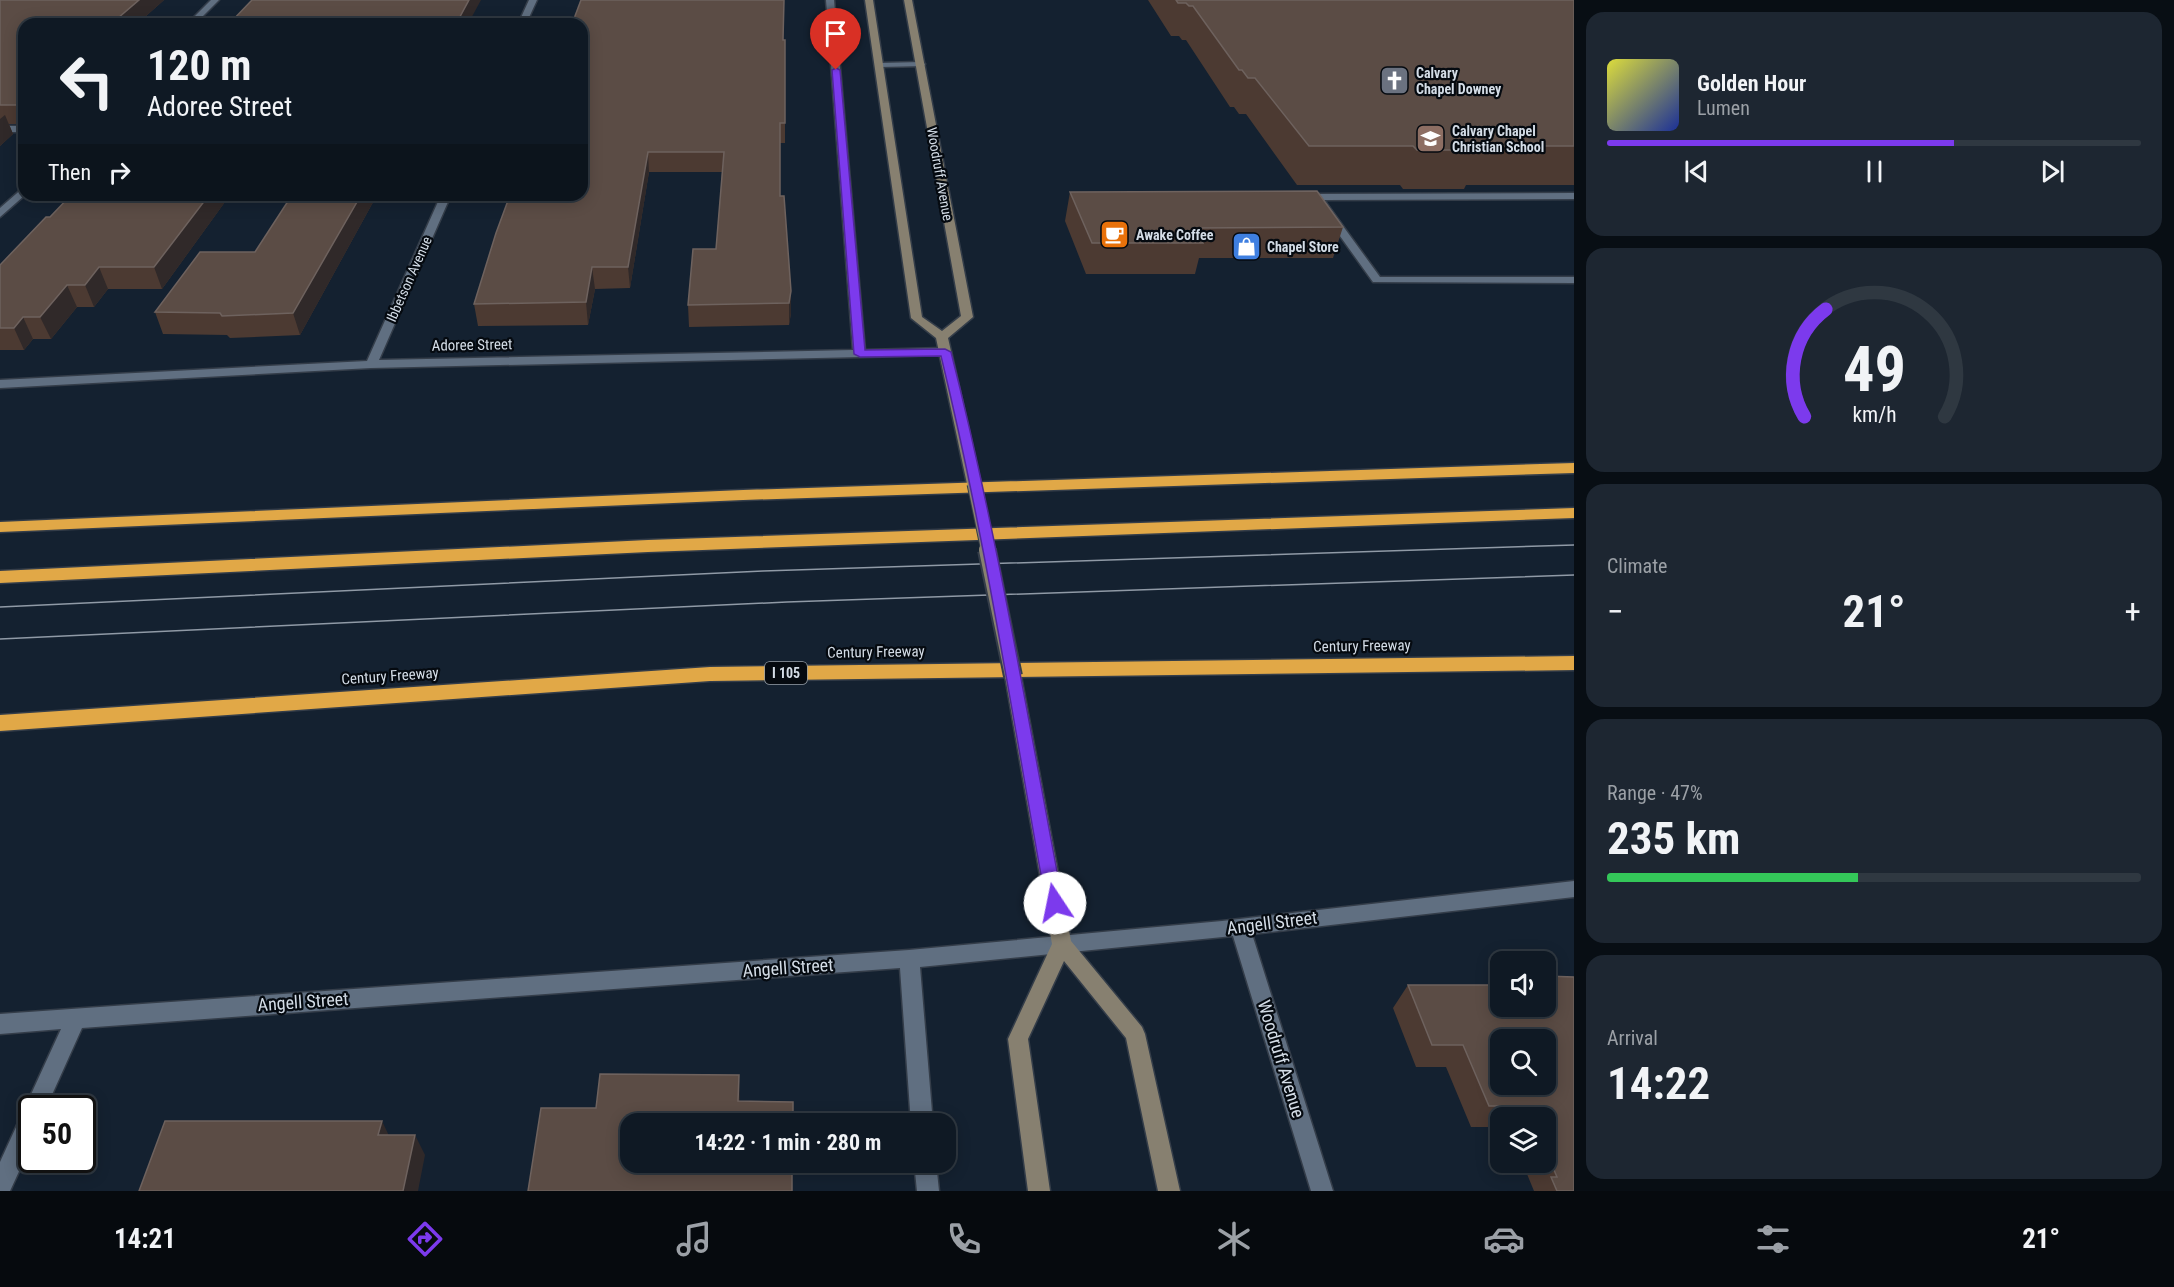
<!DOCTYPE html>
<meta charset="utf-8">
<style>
:root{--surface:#0f1924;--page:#1d2631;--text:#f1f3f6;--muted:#9ba0a6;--line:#2f3841;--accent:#7c3aed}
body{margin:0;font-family:"Roboto Condensed",sans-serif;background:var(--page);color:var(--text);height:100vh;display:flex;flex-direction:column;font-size:22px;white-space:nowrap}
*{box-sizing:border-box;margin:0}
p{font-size:20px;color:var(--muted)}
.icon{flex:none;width:33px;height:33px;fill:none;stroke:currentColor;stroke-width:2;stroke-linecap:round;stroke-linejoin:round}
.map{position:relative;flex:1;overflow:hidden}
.details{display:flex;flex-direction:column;gap:12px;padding:12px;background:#080e14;width:600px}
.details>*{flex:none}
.banner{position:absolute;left:18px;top:18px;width:570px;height:183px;border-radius:18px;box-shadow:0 3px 15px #0003,0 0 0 2px var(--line);background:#0f1924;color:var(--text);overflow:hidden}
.controls{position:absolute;left:1490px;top:951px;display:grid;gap:12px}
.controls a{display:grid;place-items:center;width:66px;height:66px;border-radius:12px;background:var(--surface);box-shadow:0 3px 15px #0003,0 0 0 2px var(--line);font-size:30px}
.speed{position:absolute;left:18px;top:1095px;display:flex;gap:12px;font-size:30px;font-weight:700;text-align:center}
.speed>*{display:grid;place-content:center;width:78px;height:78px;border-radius:50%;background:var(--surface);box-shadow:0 3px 15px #0003,0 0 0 2px var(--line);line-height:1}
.speed .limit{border:3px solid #111;border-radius:9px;background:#fff;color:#111}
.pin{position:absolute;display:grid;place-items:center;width:51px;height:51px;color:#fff;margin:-62px -26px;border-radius:50% 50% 50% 0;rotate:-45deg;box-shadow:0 0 6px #0007}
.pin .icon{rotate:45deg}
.me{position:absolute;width:66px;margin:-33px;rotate:349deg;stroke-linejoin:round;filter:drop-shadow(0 0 4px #0008)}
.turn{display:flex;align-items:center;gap:21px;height:126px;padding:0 30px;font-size:27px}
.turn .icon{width:78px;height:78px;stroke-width:2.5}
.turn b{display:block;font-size:42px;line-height:51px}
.then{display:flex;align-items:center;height:57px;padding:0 30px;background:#0003;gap:12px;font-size:22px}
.big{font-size:45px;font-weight:700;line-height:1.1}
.details .widget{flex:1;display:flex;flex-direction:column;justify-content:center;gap:9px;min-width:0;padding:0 21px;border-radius:18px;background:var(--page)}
.details .dial{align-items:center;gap:0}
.dial svg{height:156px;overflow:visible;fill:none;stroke:var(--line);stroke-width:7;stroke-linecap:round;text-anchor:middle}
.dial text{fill:var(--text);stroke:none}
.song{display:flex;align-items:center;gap:18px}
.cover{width:72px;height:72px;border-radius:9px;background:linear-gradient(135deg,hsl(60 70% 55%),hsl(230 70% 35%))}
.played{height:6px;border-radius:3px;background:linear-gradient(90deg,var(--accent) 65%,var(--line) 65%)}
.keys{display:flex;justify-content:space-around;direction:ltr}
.heat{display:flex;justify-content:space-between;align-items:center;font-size:33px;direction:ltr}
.charge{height:9px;border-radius:4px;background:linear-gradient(90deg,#34c759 47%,var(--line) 0)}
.trip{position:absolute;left:620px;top:1113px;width:336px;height:60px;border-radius:18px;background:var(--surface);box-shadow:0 3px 15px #0003,0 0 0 2px var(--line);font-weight:700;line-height:60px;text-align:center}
.tabs{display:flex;height:96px;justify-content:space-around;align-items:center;background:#060a0e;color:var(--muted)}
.tabs .icon{width:42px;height:42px}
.tabs .on{color:var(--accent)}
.tabs b{font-size:27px;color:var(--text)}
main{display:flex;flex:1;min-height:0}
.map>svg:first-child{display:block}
</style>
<main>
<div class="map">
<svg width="1574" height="1191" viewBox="0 0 1574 1191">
<rect width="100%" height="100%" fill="#142130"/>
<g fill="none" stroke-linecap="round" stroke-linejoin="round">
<defs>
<path id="service" d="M921,62L925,64L924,66L880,67L876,65L880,63Z
M1574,193V199L1324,200L1380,277H1574V283L1373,282L1312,197L1317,194Z"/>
<path id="minor" d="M211,0H219L195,24H187Z
M529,0H537L526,24H518Z
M826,0H834L865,350L945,348L951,352L949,355L371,368L0,388V380L367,361L441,195H451L379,360L853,350Z
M0,126H24V132H0Z
M24,187L25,195L0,217V208Z
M1574,881V897L1252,934L1333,1191H1311L1233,936L920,967L933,1124H911L900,968L82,1028L46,1108H32V1143L10,1191H0V1162L61,1029L0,1034V1014L909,950L1222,921Z
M914,1162H936L939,1191H917Z"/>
<path id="secondary" d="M865,0H873L922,317L942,331L961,316L904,0H912L973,317L948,338L981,484L974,488L967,484L936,338L911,318Z
M1013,670L1019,672L1021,676L1071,941L1142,1027L1145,1034L1180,1191H1158L1126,1038L1064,961L1028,1039L1050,1191H1028L1008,1039L1052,944L1005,676L1007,672Z"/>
<path id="motorway" d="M1574,463V473L743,500L0,532V522L743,490Z
M1574,508V518L648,552L0,583V571L648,540Z
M1574,656V670L710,681L0,731V715L710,667Z"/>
</defs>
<use href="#service" stroke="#343d49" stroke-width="3"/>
<use href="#minor" stroke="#343d49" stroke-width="3"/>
<use href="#secondary" stroke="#343d49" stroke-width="3"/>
<use href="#motorway" stroke="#343d49" stroke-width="3"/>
<use href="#service" fill="#606f81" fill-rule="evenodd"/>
<use href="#minor" fill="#606f81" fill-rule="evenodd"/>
<use href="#secondary" fill="#878070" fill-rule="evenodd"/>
<use href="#motorway" fill="#e1a847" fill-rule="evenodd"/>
<path stroke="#909aa6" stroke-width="1.5" d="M0,607L763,571L1574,545
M0,639L787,602L1574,575"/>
<defs>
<path id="secondary-bridge-far1" d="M974,484L988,551"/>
<path id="secondary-bridge" d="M987,550L1013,676"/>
</defs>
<use href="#secondary-bridge-far1" stroke="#343d49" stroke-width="15" stroke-linecap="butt"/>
<use href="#secondary-bridge" stroke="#343d49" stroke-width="20" stroke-linecap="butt"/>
<use href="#secondary-bridge-far1" stroke="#878070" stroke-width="13"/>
<use href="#secondary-bridge" stroke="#878070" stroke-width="16"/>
</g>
<path fill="#4c3a32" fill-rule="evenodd" d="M0,0H164L137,24H24V124H9L13,134L0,146Z
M1148,0H1574V185H1466L1464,189H1403L1400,185H1297L1246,114H1239L1234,107H1230L1186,40H1182L1179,36H1171Z
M783,40H785V143H780V196L791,291V313L789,325L689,327L688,305L716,249L722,172H649L630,288L595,289L588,325L478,326L474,304L496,233Z
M1070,192L1343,227L1333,258H1199L1195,274H1086L1065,221Z
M230,195L162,289H108L94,307H77L51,339H33L24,350H0V265Z
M292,195H377L300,335L230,338L227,335L163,334L155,312L255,252Z
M1498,976H1500V1006H1545V976L1574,977V1191H1534L1522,1162H1545V1118H1500V1127H1471L1446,1067H1416L1393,1008L1408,985H1491ZM1500,1040H1545V1084H1500Z"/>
<path fill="#302929" d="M139,0H164L137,24H111Z
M469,0H481L468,24H456Z
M24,98V123L16,105Z
M5,115L13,134L0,146V119Z
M648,152L649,172L630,288L628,267Z
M209,195H230L162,289L154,267Z
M361,195H377L300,335L293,313Z
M99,267L108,289L94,307L85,285Z
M592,267L595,289L588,325L586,302Z
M67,285L77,307L51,339L40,317Z
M791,291V313L789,325V303Z
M23,317L33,339L24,350L14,328Z
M739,1075L740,1107L738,1101Z
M382,1121L392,1142L378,1135Z
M415,1135L425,1155L418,1191H403Z"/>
<path fill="#5b4c45" stroke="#6e625e" stroke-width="1.5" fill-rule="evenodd" d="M0,0H139L111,24H24V98L16,105H0Z
M252,0H469L456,24H229Z
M581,0H784L783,40H785V123H780V196H784L791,291L789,303L688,305L693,249H716L724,152H648L628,267H592L586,302L474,304L496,233L510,195H582V24H572Z
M1176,0H1574V146H1476L1479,150H1417L1413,146H1309L1255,78H1248L1242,70H1239L1193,6H1189L1186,3H1178Z
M1317,191L1343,227L1195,228L1203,243H1092L1070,192Z
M71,195H209L154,267H99L85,285H67L40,317H23L14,328H0V265L46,217H50Z
M292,195H361L293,313L222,316L220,313L155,312L200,252H255Z
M1545,976L1574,977V1191H1557L1551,1177H1557L1545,1149V1118H1531L1526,1106H1489L1463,1045H1432L1408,985H1500V1006H1545ZM1500,1040H1545V1084H1500Z
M600,1074L739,1075L738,1101L793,1102V1124H630V1162H792V1191H528L541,1108H596Z
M165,1121H382L378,1135H415L403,1191H139Z"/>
<path fill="#7c3aed" stroke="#51269a" stroke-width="1.5" d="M836,68L840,70L865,350L945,349L951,352C997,533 1028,719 1063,903L1061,908L1055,910L1049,908L1046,903C1013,720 985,536 941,356L860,357L854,354L832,70Z"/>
<defs>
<symbol id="church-square" viewBox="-11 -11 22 22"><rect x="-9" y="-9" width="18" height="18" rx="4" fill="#6b7280" stroke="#050a10"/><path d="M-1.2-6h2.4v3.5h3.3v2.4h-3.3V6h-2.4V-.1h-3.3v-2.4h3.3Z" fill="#fff"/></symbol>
<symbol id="school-square" viewBox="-11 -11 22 22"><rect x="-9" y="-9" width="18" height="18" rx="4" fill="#8d6e63" stroke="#050a10"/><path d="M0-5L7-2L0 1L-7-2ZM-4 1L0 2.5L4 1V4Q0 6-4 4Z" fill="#fff"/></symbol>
<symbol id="cafe-square" viewBox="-11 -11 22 22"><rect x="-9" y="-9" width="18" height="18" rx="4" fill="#e8710a" stroke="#050a10"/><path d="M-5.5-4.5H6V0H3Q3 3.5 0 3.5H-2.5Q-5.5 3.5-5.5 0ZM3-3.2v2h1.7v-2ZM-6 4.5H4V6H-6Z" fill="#fff"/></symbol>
<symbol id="shop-square" viewBox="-11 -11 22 22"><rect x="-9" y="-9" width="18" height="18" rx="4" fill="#3f7fe0" stroke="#050a10"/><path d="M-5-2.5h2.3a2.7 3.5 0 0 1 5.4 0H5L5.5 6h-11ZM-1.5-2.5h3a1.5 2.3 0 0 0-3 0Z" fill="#fff"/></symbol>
</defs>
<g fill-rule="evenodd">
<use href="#church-square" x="1378" y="64" width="33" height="33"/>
<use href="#school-square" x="1414" y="122" width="33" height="33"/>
<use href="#cafe-square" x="1098" y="218" width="33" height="33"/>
<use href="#shop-square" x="1230" y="230" width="33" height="33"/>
</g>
<g text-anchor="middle" stroke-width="4.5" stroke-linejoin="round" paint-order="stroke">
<g font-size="14" font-weight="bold" fill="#d4dde7" stroke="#050a10" text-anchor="start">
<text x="1416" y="78">Calvary<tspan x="1416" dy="16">Chapel Downey</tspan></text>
<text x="1452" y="136">Calvary Chapel<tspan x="1452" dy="16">Christian School</tspan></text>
<text x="1136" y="240">Awake Coffee</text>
<text x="1267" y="252">Chapel Store</text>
</g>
<g font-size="14" fill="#d4dde7" stroke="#050a10">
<text transform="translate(940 174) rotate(80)" y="5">Woodruff Avenue</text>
<text transform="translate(409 279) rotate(-66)" y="5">Ibbetson Avenue</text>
</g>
<rect fill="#050a10" stroke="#969ea6" stroke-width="1.5" x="765" y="662" width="42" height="22" rx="4.5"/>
<g font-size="14" font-weight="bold" fill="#d4dde7">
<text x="786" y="678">I 105</text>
</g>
<g font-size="15" fill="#d4dde7" stroke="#050a10">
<text transform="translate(472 345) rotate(-1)" y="5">Adoree Street</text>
<text transform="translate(1362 646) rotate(-1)" y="5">Century Freeway</text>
<text transform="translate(876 652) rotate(-1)" y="5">Century Freeway</text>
<text transform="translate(390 676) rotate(-4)" y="5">Century Freeway</text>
</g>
<g font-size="18" fill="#d4dde7" stroke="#050a10">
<text transform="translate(1272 923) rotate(-7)" y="6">Angell Street</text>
<text transform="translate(788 968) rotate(-4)" y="6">Angell Street</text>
<text transform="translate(303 1002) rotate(-4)" y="6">Angell Street</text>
<text transform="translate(1281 1059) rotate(73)" y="6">Woodruff Avenue</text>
</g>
</g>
</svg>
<div class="controls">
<a><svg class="icon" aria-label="sound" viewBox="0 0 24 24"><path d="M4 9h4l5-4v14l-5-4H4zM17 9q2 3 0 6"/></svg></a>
<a><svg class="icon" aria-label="search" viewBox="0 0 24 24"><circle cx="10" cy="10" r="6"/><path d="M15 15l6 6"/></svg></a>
<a><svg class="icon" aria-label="layers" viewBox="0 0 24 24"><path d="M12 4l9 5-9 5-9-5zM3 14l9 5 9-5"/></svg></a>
</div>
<div class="speed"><div class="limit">50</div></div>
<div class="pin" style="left:836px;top:70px;background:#d93025"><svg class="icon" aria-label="arrive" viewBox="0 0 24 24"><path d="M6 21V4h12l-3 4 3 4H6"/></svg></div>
<svg class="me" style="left:1055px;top:903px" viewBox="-20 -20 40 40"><circle r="19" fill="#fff"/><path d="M0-13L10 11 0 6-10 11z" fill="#7c3aed"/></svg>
<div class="trip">14:22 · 1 min · 280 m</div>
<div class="banner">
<div class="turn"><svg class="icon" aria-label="left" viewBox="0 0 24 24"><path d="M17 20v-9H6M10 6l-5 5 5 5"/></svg><div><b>120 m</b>Adoree Street</div></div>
<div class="then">Then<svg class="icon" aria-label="right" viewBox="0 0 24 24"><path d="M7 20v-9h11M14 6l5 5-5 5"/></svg></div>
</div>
</div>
<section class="details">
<div class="widget">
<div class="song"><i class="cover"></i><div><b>Golden Hour</b><p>Lumen</p></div></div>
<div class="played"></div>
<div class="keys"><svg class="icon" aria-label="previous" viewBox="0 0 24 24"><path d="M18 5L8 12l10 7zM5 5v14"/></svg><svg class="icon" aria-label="pause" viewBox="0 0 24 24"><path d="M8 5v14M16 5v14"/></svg><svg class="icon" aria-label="next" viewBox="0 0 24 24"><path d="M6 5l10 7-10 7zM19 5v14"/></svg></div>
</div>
<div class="widget dial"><svg viewBox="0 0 100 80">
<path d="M14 69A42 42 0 1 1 86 69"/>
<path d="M14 69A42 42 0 0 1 25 14" stroke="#7c3aed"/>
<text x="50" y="56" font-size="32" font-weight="700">49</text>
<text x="50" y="72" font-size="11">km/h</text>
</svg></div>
<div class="widget"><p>Climate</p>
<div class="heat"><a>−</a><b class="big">21°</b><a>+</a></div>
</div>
<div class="widget"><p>Range · 47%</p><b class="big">235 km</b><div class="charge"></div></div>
<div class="widget"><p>Arrival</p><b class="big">14:22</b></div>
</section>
</main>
<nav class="tabs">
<b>14:21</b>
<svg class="icon on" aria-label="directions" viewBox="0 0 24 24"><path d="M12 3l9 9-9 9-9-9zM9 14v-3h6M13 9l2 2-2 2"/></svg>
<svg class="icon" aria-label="music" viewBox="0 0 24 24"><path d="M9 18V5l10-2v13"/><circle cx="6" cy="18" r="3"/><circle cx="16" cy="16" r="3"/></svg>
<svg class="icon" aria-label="phone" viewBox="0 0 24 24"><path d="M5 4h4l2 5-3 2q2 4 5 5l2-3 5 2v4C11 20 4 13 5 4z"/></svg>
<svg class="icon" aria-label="climate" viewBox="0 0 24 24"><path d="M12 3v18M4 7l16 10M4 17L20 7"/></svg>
<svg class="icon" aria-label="car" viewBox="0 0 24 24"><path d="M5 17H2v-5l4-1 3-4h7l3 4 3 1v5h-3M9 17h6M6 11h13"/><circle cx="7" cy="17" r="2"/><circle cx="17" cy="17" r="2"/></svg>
<svg class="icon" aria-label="filters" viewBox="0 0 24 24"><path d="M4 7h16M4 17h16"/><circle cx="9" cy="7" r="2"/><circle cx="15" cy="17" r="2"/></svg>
<b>21°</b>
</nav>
